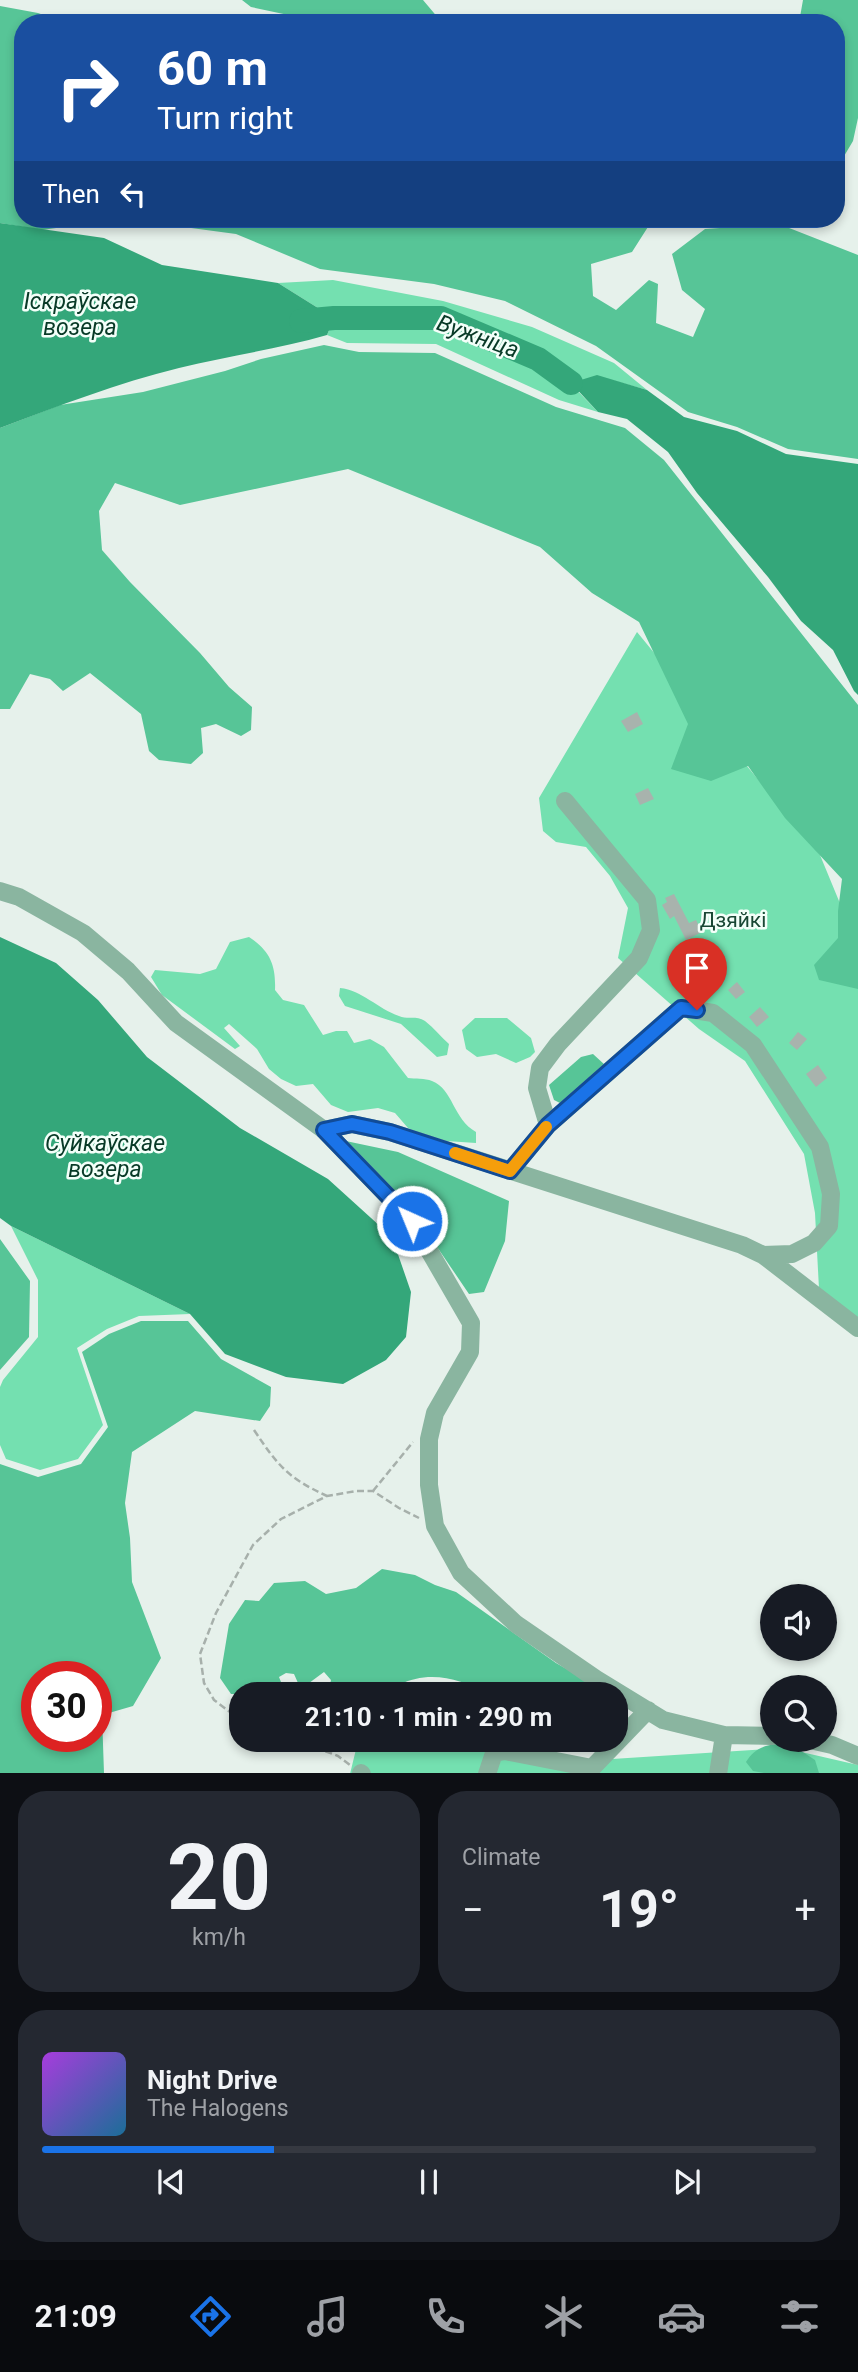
<!DOCTYPE html>
<meta charset="utf-8">
<style>
:root{--surface:#171b24;--page:#242831;--text:#f1f3f6;--muted:#9ea1a6;--line:#363941;--accent:#1a73e8}
body{margin:0;font-family:Roboto,sans-serif;background:var(--page);color:var(--text);height:100vh;display:flex;flex-direction:column;font-size:26px;white-space:nowrap}
*{box-sizing:border-box;margin:0}
p{font-size:23px;color:var(--muted)}
.icon{flex:none;width:38px;height:38px;fill:none;stroke:currentColor;stroke-width:2;stroke-linecap:round;stroke-linejoin:round}
.map{position:relative;height:1773px;overflow:hidden}
.panel{display:flex;flex-direction:column;gap:18px;padding:18px;background:#0d0f14;flex:1}
.panel>*{flex:none}
.banner{position:absolute;left:14px;top:14px;width:831px;height:214px;border-radius:28px;box-shadow:0 4px 10px #0003;background:#1a4fa0;color:#fff;overflow:hidden}
.fabs{position:absolute;left:760px;top:1584px;display:grid;gap:14px}
.fabs a{display:grid;place-items:center;width:77px;height:77px;border-radius:50%;background:var(--surface);box-shadow:0 4px 10px #0003;font-size:35px}
.speed{position:absolute;left:21px;top:1661px;display:flex;gap:14px;font-size:35px;font-weight:700;text-align:center}
.speed>*{display:grid;place-content:center;width:91px;height:91px;border-radius:50%;background:var(--surface);box-shadow:0 4px 10px #0003;line-height:1}
.speed .limit{border:10px solid #d22;background:#fff;color:#111}
.pin{position:absolute;display:grid;place-items:center;width:60px;height:60px;color:#fff;margin:-72px -30px;border-radius:50% 50% 50% 0;rotate:-45deg;box-shadow:0 0 7px #0007}
.pin .icon{rotate:45deg}
.me{position:absolute;width:77px;margin:-38px;rotate:316deg;stroke-linejoin:round;filter:drop-shadow(0 0 5px #0008)}
.turn{display:flex;align-items:center;gap:24px;height:147px;padding:0 28px;font-size:32px}
.turn .icon{width:91px;height:91px;stroke-width:2.5}
.turn b{display:block;font-size:49px;line-height:60px}
.then{display:flex;align-items:center;height:66px;padding:0 28px;background:#0003;gap:14px;font-size:26px}
.big{font-size:52px;font-weight:700;line-height:1.1}
.panel .tile{flex:1;display:flex;flex-direction:column;justify-content:center;gap:10px;min-width:0;padding:0 24px;border-radius:28px;background:var(--page)}
.panel .dial{align-items:center;gap:0}
.dial b{font-size:91px;line-height:1}
.song{display:flex;align-items:center;gap:21px}
.cover{width:84px;height:84px;border-radius:10px;background:linear-gradient(135deg,hsl(280 70% 55%),hsl(200 70% 35%))}
.played{height:7px;border-radius:4px;background:linear-gradient(90deg,var(--accent) 30%,var(--line) 30%)}
.keys{display:flex;justify-content:space-around;direction:ltr}
.heat{display:flex;justify-content:space-between;align-items:center;font-size:38px;direction:ltr}
.panel .tiles{flex:1;display:grid;gap:18px;grid-template-columns:1fr 1fr}
.tile:last-child{grid-column:span 2}
.trip{position:absolute;left:229px;top:1682px;width:399px;height:70px;border-radius:28px;background:var(--surface);box-shadow:0 4px 10px #0003;font-weight:700;line-height:70px;text-align:center}
.dock{display:flex;height:112px;justify-content:space-around;align-items:center;background:#090b0e;color:var(--muted)}
.dock .icon{width:49px;height:49px}
.dock .selected{color:var(--accent)}
.dock b{font-size:32px;color:var(--text)}
.map>svg:first-child{display:block}
</style>
<div class="map">
<svg width="858" height="1774" viewBox="0 0 858 1774">
<rect width="100%" height="100%" fill="#e6f1eb"/>
<path fill="#74e0b0" d="M333,280L443,301L532,327L614,363L647,390L597,376L571,384L598,412L559,400L436,344L347,343L327,335L334,318L278,283Z
M637,632L820,855L858,947V1320L819,1289L815,1213L804,1154L745,1061L699,1029L618,958L628,908L610,876L586,847L556,842L543,831L539,798Z
M249,937C270,951 276,965 275,990L283,1000L304,1005L323,1035L336,1031H347L354,1043L370,1039L384,1047L408,1078C415,1079 425,1078 432,1081C453,1089 453,1119 476,1132V1143L431,1140L408,1128L395,1113L378,1108L348,1112L331,1105L313,1084L296,1086L281,1079L269,1069L257,1049L229,1024L224,1028L240,1046L235,1049L162,995L151,977L155,970L200,974L216,969L230,942Z
M340,988C362,990 378,1009 399,1016C408,1020 416,1015 425,1021C434,1028 441,1037 449,1044L447,1055L437,1057L401,1024L345,1006L339,996Z
M475,1018H507L531,1038L535,1052L530,1057L516,1063L496,1054L477,1057L466,1049L462,1030Z
M11,1226L190,1314L139,1316L107,1329L77,1348L103,1425L78,1459L40,1470L6,1459L0,1445V1387L3,1380L38,1337V1280Z
M364,1740H512L581,1761L784,1748L858,1765V1774H350L358,1741Z"/>
<path fill="#57c597" fill-rule="evenodd" d="M242,0H423L439,19V23H398L389,14L312,20L251,7Z
M803,0H858V118L853,141L837,168L836,23H796L800,17Z
M0,6L38,13L66,23H23V219H120L42,230L0,223Z
M124,219H653L632,252L591,264L593,296L616,310L649,280L658,284L656,323L693,337L705,309L682,290L672,254L705,229L779,224L858,255V459L788,449L737,427L688,412L596,346L505,301L434,284L320,269L236,234Z
M324,345L359,352L435,353L556,407L625,428L664,460L858,705V989L819,980L814,965L838,938V911L842,879L785,818L748,766L711,781L671,769L688,724L639,622L592,593L540,547L348,469L180,505L115,483L99,511L102,550L130,582L200,653L229,687L252,707L251,730L241,736L216,724L201,728L203,753L191,764L159,760L149,751L141,714L90,673L63,691L50,679L30,674L10,709H0V428L60,405L143,392L225,371L261,359Z
M593,1054L605,1065L562,1104L554,1100L549,1085L581,1057Z
M341,1140L398,1152L509,1201L505,1241L484,1292L469,1294L416,1216Z
M0,1239L30,1281L29,1337L0,1370Z
M141,1321H188L221,1359L271,1387L270,1406L260,1421L195,1411L132,1452L125,1503L130,1538L132,1582L161,1658L133,1706L102,1715L104,1773H0V1464L38,1477L81,1464L108,1427L82,1352L109,1334ZM37,1676H96V1736H37Z
M382,1569L415,1575L435,1585L456,1592L556,1663L586,1680L596,1690V1694H488C460,1678 428,1670 399,1685L398,1694H328L331,1680L324,1672L305,1686L298,1683L294,1674L286,1673L279,1677L285,1692L282,1694H231L220,1678L229,1624L245,1600L259,1601L274,1583L305,1581L326,1594L356,1588Z
M324,1740H355L345,1751L333,1748Z
M517,1740H600L598,1744L571,1752L529,1746Z
M789,1743L815,1760L819,1773H764L753,1771L746,1762C756,1745 771,1744 789,1743Z"/>
<path fill="#34a77a" d="M0,223L104,238L162,265L278,283L334,318L327,335C278,349 229,356 179,368C118,383 58,406 0,428Z
M597,375L647,390L684,417L737,431L786,454L858,464V695L854,691L833,650L801,621L768,577L697,493L668,452L627,419L598,412L571,383Z
M0,937L56,963L98,1000L147,1057L240,1128L328,1179L392,1237L411,1292L406,1337L386,1360L343,1384L286,1377L225,1354L190,1314L11,1226L0,1218Z"/>
<g fill="none" stroke-linecap="round" stroke-linejoin="round">
<path stroke="#34a77a" stroke-width="24" d="M301,321L334,318H441L538,359L571,383"/>
</g>
<path fill="#a8b3ad" d="M637,712L643,724L628,732L621,721Z
M648,788L654,799L640,805L635,794Z
M674,894L689,923L696,920L702,932L686,940L674,916L670,919L662,905L667,902L665,898Z
M737,982L745,992L736,999L728,990Z
M760,1007L769,1017L757,1027L749,1017Z
M798,1032L807,1039L797,1050L789,1043Z
M818,1065L827,1078L816,1087L806,1074Z"/>
<g fill="none" stroke-linecap="round" stroke-linejoin="round">
<path stroke="#a7b0ab" stroke-width="2.5" stroke-dasharray="7 3.5" stroke-linecap="butt" d="M254,1430C278,1466 288,1478 327,1496
M373,1491L413,1442
M242,1721L214,1700L204,1683L200,1654L216,1613L253,1545L281,1519L327,1496L356,1491H373L399,1508L419,1518
M296,1740L338,1756L350,1765"/>
<path stroke="#8ab5a0" stroke-width="18" d="M0,891L19,897L83,933L128,971L176,1023L324,1130L412,1221L471,1323L470,1352L435,1413L429,1439V1485L435,1526L461,1573L516,1624L596,1679L663,1720L724,1735L772,1736
M548,1125L681,1008L713,1013L753,1045L820,1147L831,1194L829,1226L814,1243L792,1254L763,1255
M324,1130L352,1124L390,1132L742,1245L763,1255L858,1328
M510,1171L548,1125L537,1088L540,1068L558,1044L639,958L651,930L647,900L565,801
M810,1740L832,1745L858,1756
M361,1773L362,1774
M487,1774L494,1753L505,1751L592,1768
M589,1774L592,1768L648,1710
M718,1774L724,1735"/>
</g>
<g fill="none" stroke-linecap="round" stroke-linejoin="round">
<defs>
<path id="route" d="M412,1221L324,1130L352,1124L390,1132L510,1171L548,1125L681,1008L697,1010"/>
</defs>
<use href="#route" stroke="#114b97" stroke-width="18"/>
<use href="#route" stroke="#1a73e8" stroke-width="12"/>
<path stroke="#f59e0b" stroke-width="12" d="M455,1153L510,1171L546,1127"/>
</g>
<g text-anchor="middle" stroke-width="5" stroke-linejoin="round" paint-order="stroke">
<g font-size="21" fill="#194734" stroke="#f3fff9">
<text x="733" y="927">Дзяйкі</text>
</g>
<g font-size="23" font-style="italic" fill="#083a27" stroke="#f3fff9">
<text x="80" y="309">Іскраўскае<tspan x="80" dy="26">возера</tspan></text>
<text transform="translate(478 336) rotate(20)" y="8">Вужніца</text>
<text x="105" y="1151">Суйкаўскае<tspan x="105" dy="26">возера</tspan></text>
</g>
</g>
</svg>
<div class="fabs">
<a><svg class="icon" aria-label="sound" viewBox="0 0 24 24"><path d="M4 9h4l5-4v14l-5-4H4zM17 9q2 3 0 6"/></svg></a>
<a><svg class="icon" aria-label="search" viewBox="0 0 24 24"><circle cx="10" cy="10" r="6"/><path d="M15 15l6 6"/></svg></a>
</div>
<div class="speed"><div class="limit">30</div></div>
<div class="pin" style="left:697px;top:1010px;background:#d93025"><svg class="icon" aria-label="arrive" viewBox="0 0 24 24"><path d="M6 21V4h12l-3 4 3 4H6"/></svg></div>
<svg class="me" style="left:412px;top:1221px" viewBox="-20 -20 40 40"><circle r="17" fill="#1a73e8" stroke="#fff" stroke-width="3"/><path d="M0-11L8 9 0 5-8 9z" fill="#fff"/></svg>
<div class="trip">21:10 · 1 min · 290 m</div>
<div class="banner">
<div class="turn"><svg class="icon" aria-label="right" viewBox="0 0 24 24"><path d="M7 20v-9h11M14 6l5 5-5 5"/></svg><div><b>60 m</b>Turn right</div></div>
<div class="then">Then<svg class="icon" aria-label="left" viewBox="0 0 24 24"><path d="M17 20v-9H6M10 6l-5 5 5 5"/></svg></div>
</div>
</div>
<section class="panel">
<div class="tiles">
<div class="tile dial"><b>20</b><p>km/h</p></div>
<div class="tile"><p>Climate</p>
<div class="heat"><a>−</a><b class="big">19°</b><a>+</a></div>
</div>
<div class="tile">
<div class="song"><i class="cover"></i><div><b>Night Drive</b><p>The Halogens</p></div></div>
<div class="played"></div>
<div class="keys"><svg class="icon" aria-label="previous" viewBox="0 0 24 24"><path d="M18 5L8 12l10 7zM5 5v14"/></svg><svg class="icon" aria-label="pause" viewBox="0 0 24 24"><path d="M8 5v14M16 5v14"/></svg><svg class="icon" aria-label="next" viewBox="0 0 24 24"><path d="M6 5l10 7-10 7zM19 5v14"/></svg></div>
</div>
</div>
</section>
<nav class="dock">
<b>21:09</b>
<svg class="icon selected" aria-label="directions" viewBox="0 0 24 24"><path d="M12 3l9 9-9 9-9-9zM9 14v-3h6M13 9l2 2-2 2"/></svg>
<svg class="icon" aria-label="music" viewBox="0 0 24 24"><path d="M9 18V5l10-2v13"/><circle cx="6" cy="18" r="3"/><circle cx="16" cy="16" r="3"/></svg>
<svg class="icon" aria-label="phone" viewBox="0 0 24 24"><path d="M5 4h4l2 5-3 2q2 4 5 5l2-3 5 2v4C11 20 4 13 5 4z"/></svg>
<svg class="icon" aria-label="climate" viewBox="0 0 24 24"><path d="M12 3v18M4 7l16 10M4 17L20 7"/></svg>
<svg class="icon" aria-label="car" viewBox="0 0 24 24"><path d="M5 17H2v-5l4-1 3-4h7l3 4 3 1v5h-3M9 17h6M6 11h13"/><circle cx="7" cy="17" r="2"/><circle cx="17" cy="17" r="2"/></svg>
<svg class="icon" aria-label="filters" viewBox="0 0 24 24"><path d="M4 7h16M4 17h16"/><circle cx="9" cy="7" r="2"/><circle cx="15" cy="17" r="2"/></svg>
</nav>
